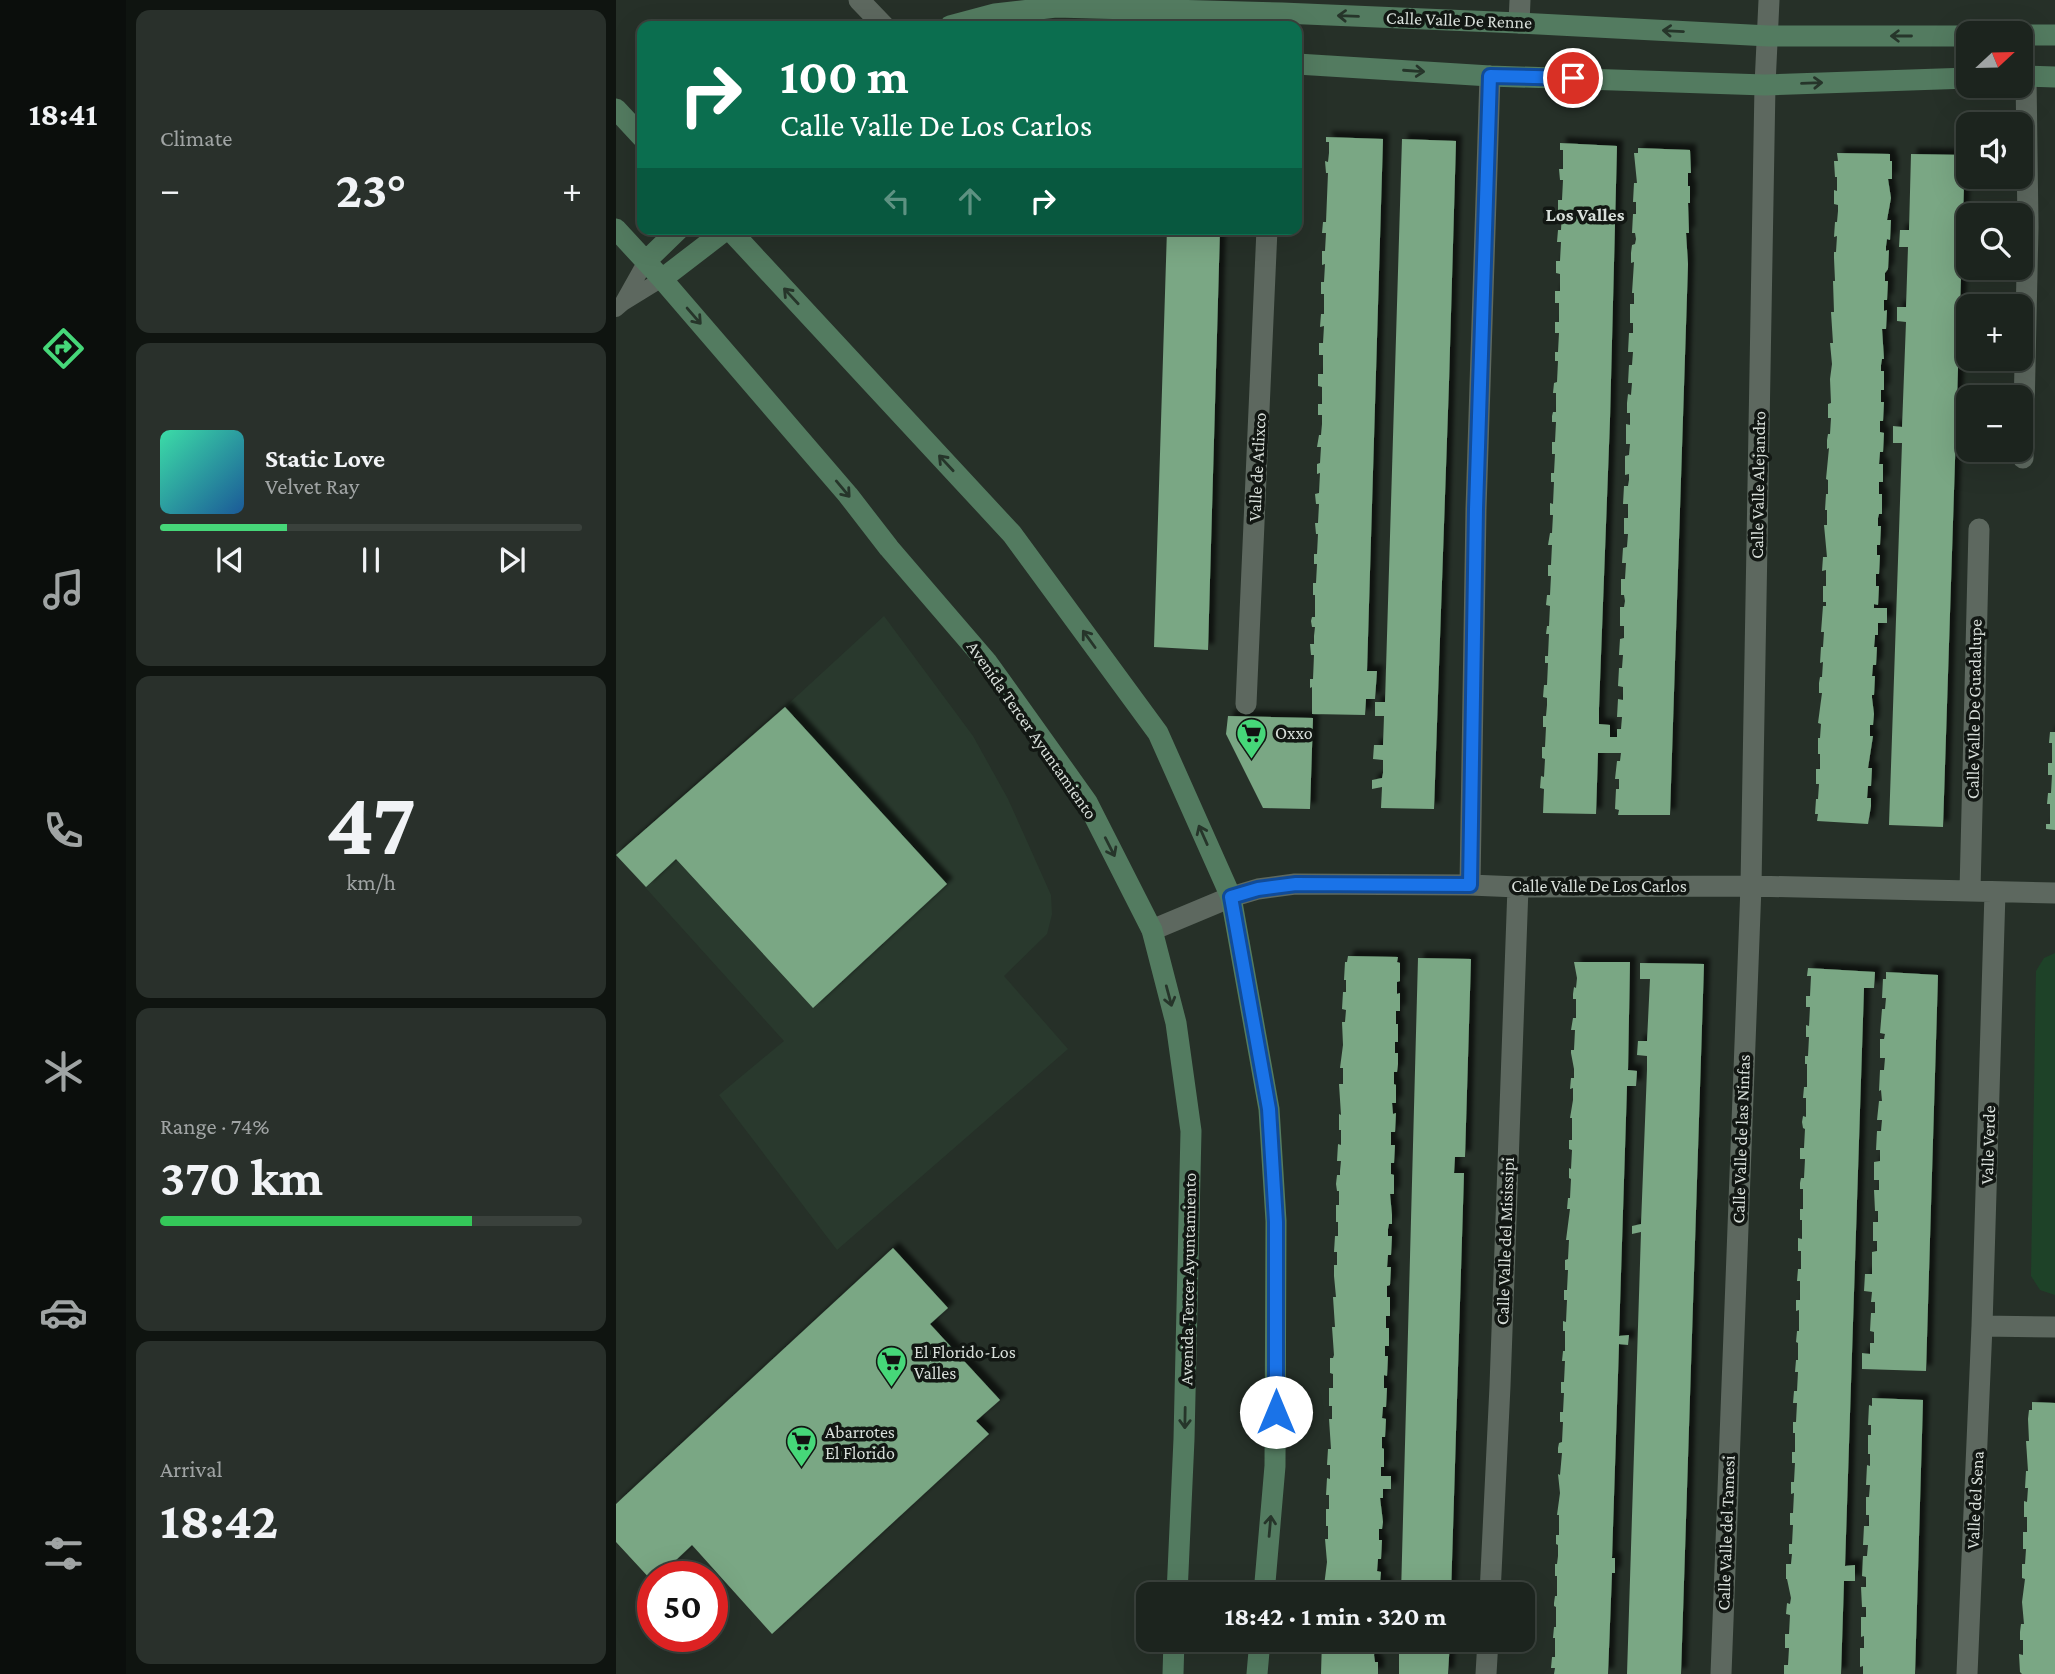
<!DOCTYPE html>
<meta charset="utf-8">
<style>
:root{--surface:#1c241e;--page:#29302b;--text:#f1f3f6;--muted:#a0a4a4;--line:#3a413c;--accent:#46d779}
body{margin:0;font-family:"Crimson Pro",serif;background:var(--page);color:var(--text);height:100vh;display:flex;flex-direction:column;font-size:26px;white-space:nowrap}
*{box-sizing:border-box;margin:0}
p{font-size:23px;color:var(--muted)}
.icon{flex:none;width:38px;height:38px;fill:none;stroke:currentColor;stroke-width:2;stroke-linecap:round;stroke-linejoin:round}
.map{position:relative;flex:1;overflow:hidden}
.side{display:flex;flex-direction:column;gap:10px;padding:10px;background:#0f1410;width:490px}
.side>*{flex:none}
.top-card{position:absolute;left:21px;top:21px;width:665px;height:214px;border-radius:14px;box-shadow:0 7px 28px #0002,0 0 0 2px var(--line);background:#0b6e4f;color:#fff;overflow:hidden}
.needle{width:46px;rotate:68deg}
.tools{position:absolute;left:1340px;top:21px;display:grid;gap:14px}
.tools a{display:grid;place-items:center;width:77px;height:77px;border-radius:14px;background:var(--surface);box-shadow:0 7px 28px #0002,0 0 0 2px var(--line);font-size:35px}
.speed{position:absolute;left:21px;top:1561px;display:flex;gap:14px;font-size:35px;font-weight:700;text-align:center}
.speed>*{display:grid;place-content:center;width:91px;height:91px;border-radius:50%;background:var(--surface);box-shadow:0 7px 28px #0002,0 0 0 2px var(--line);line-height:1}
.speed .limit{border:10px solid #d22;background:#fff;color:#111}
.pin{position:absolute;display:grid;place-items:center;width:60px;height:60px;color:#fff;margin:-30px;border:4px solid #fff;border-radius:50%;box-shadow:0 2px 7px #0007}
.me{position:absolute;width:77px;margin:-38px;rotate:0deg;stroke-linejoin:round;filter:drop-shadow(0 0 5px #0008)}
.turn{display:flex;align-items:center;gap:24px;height:147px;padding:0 28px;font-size:32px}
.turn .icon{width:91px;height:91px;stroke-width:2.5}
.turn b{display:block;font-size:49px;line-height:60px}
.lanes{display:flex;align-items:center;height:66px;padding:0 28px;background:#0003;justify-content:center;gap:35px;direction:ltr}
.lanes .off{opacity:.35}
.big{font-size:52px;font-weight:700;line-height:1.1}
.side .tile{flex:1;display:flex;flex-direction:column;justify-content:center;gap:10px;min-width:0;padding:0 24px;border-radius:14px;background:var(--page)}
.side .dial{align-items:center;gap:0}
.dial b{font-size:91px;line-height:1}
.song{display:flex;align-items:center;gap:21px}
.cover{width:84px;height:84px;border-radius:10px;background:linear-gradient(135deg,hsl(160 70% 55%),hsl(210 70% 35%))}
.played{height:7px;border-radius:4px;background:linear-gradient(90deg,var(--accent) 30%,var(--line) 30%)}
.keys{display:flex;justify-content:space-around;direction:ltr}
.heat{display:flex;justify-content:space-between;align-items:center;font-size:38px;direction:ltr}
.charge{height:10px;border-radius:5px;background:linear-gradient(90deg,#34c759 74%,var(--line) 0)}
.trip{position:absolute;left:520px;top:1582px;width:399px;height:70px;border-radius:14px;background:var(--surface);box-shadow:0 7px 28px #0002,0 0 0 2px var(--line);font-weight:700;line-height:70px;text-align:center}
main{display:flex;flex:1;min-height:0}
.menu{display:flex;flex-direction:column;width:126px;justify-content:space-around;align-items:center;background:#0b0e0c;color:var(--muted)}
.menu .icon{width:49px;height:49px}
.menu .active{color:var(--accent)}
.menu b{font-size:32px;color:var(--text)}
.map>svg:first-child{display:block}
</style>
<main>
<nav class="menu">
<b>18:41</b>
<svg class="icon active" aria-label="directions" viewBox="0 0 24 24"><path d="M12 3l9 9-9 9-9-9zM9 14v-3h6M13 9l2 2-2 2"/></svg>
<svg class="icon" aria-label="music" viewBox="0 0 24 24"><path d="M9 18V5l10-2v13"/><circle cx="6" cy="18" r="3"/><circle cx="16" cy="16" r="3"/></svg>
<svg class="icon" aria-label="phone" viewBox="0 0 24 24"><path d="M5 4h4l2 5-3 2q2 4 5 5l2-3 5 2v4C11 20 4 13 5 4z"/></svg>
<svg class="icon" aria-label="climate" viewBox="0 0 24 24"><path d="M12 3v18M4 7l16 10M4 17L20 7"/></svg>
<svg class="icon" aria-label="car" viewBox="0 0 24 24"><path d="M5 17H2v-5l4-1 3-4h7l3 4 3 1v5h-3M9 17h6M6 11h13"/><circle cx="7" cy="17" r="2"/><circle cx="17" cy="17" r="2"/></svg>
<svg class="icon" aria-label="filters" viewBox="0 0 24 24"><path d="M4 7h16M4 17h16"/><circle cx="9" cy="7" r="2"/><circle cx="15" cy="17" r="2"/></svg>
</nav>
<section class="side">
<div class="tile"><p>Climate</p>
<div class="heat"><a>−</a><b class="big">23°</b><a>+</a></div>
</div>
<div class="tile">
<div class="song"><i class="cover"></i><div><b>Static Love</b><p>Velvet Ray</p></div></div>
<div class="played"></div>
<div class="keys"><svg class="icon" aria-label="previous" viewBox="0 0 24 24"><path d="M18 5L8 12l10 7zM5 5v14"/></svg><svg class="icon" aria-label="pause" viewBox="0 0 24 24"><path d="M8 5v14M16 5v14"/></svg><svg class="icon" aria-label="next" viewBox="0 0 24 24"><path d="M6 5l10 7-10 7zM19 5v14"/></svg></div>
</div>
<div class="tile dial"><b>47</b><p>km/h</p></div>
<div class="tile"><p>Range · 74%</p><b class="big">370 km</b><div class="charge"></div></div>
<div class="tile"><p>Arrival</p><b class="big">18:42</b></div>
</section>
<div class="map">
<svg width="1439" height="1674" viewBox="0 0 1439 1674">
<defs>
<filter id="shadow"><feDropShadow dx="6" dy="-6" stdDeviation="2" flood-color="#0009"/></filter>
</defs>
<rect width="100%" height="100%" fill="#263028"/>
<path fill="#29392d" d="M268,616L357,736L392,799L435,895L436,914L431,934L388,976L452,1049L221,1250L103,1095L168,1041L0,855L169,707Z"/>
<path fill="#1e4228" d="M1439,953V1295L1424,1290L1415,1276L1420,971L1428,958Z"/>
<path fill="#7aa784" filter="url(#shadow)" d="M710,137L767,139L751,671H761L759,699H750L749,715L696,714V687L694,688V679H697L698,655H695L694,644H698V636L699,627H696L695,621L696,617H699V595H697V583H700L701,564H698V554H701L702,534H700L699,523H702L703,504H700L699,494L703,493L704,473L701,474V464L704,463L705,447H701L703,435H705L706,424V415H702V404H706V387L702,386V374H707V355H703V343H707L708,326L704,327L705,314H708V294H705V282H708L709,264L706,265V251H709L710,233H706L707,222H710L712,173H710L709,161L712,162L713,153V142H710Z
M786,139L840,141L833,382L818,809L765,808L766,787L756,789V780L766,778L767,773V760L757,759L758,745H767L768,716H759V702H769Z
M944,143L1001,146L994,419L983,708V724L994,725V737H1001V729H1005L1006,717H1001L1002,699L1007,700V687L1002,686L1003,668H1006L1007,655H1003L1004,639L1008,638V626H1004V607H1008L1009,601L1008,595H1005V579H1009L1010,563H1006L1007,548L1011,547L1012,534H1008V518H1012V504H1007L1008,486H1012L1013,480V474L1009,475V456L1013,455L1014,444H1010V424L1014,425V413H1011V403L1012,394L1015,395L1016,383H1012L1013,365H1016L1017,352H1012L1013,333H1017V323H1014V304H1018V293H1016L1018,262L1015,263V253L1016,245L1019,244L1020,239L1019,233H1016L1017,214H1020V202H1017L1018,183H1021L1018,153H1022V148L1074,150L1075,173H1072V186H1074V203H1072L1073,233H1070L1072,264L1054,815H1002L1003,810L999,809L1000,789H1003V779H999L1001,761H1004L1005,753H982L980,814L927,813L928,789L924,788L925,776L928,777L929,759L926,758V747H929L930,727H927V716H930L931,705V698L927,697L928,685H931L932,663H929V656H932L933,634H930L931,626H933L934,606L930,605L931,595H934L935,576H932V565H935L936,545H932L934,533H936L937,515H934V503L937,504L938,482H935V473H938L939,454H936V442H939L940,422H936V416L937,412H940V393H937L938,383L941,382L942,361H939V352H942L943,333H939V322H943V303H939V291H944V274L940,273V261H944L945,242H941L942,230H945L946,212H942V200H946L947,180H944L943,169H947V150H944Z
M1221,153L1274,154V161H1276V179H1272L1275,198L1271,220H1275L1274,240L1271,239L1270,246V251L1273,250L1272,269L1269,273V281H1272L1271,300H1268V311L1271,310L1270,329H1266L1268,359H1266L1265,365V371H1268V390H1265V402H1268L1267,421H1264V432L1268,433L1267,452H1264L1263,464H1267V482H1263V494H1266V514H1263L1262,518V526H1265L1264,545H1261V555H1264L1263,574H1260V586H1263L1262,605L1258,604V608H1271V623H1262V635H1259V637L1258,647H1261L1260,665H1257L1256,676H1259L1258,695H1256V698L1258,714L1257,725H1254V736H1257L1252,768H1256L1255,786H1252L1251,798H1255V806L1252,824L1201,821L1202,814H1199L1200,799H1202L1203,784H1200V769H1204V754H1202V738H1204L1205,724L1202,723L1206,693H1203V683L1204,677H1206L1207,662L1204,663L1205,647H1207L1208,632H1205L1207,606H1210V602H1207V586H1210V570L1206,571L1207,557H1211L1208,525H1211V510H1209L1210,494H1212V480L1210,479L1213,448L1211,449V440L1212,434H1214L1215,418H1212V404L1215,403L1214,379L1216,364L1214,343H1217L1215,312H1218L1217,281H1219L1218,258V252H1220L1221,236L1218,237L1219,222H1221L1222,211V205L1218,204V190L1221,191V177H1219L1218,161H1222Z
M1295,154L1349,155L1327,827L1273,825L1286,443H1277V426L1286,427L1290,322L1281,321V307H1290L1292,247H1283L1284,230H1293Z
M551,229H604L592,650L538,647Z
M169,707L331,884L197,1008L60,859L30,887L0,855Z
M612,716L697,718L694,809L647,808L610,734Z
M1434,732H1439V830L1430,829V824H1434V804H1431L1432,793H1435L1436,775H1432V763H1436V743H1433Z
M732,956L782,957L781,962L784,963V981L781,982V994L784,993V1011H780V1024H782V1042H779V1053H782V1064L781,1072H778V1084L780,1085V1103H776L777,1114L780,1113L779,1132H775V1145H779L778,1163H775V1174L778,1175V1194H774L776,1215V1224H773L772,1229V1236H776L775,1255H772L771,1267H775L774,1285L771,1286V1297H774V1316H770V1328H773V1346H769V1356H772L771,1376L768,1375V1388H771L770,1407H767L766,1418L770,1419L769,1437H766V1448L768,1449V1467H765V1476H775V1489H767V1498H764L767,1522L766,1529H763V1540H766L765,1559H762L761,1571L765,1572L764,1582L771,1583V1594H710V1587L708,1586L711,1562L709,1539H712V1526H710V1509H713V1495H710L711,1478L714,1479V1465H711L712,1449H715L713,1419H716V1406H713V1388H717V1374L714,1373V1358H717L718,1355L716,1327H719L717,1297H720L718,1276V1265H721V1252H718L719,1236H722V1222H720V1205H723V1191H721L720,1184L721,1175H724V1171L725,1161H721L722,1144L725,1145V1130H723V1114L725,1115L723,1084H727V1068H724L727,1045L726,1022H729L730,1010L726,1009L727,992H730V980H728L729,962H731Z
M802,958L855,959L849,1157H839L838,1173H848L835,1594H785Z
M958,962H1014L1012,1070L1021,1071L1020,1086H1011L1003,1336L1013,1335L1012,1345L1003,1344L996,1558H999V1573H996L992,1674H938L939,1668H935L936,1657H939V1638H937L938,1627H940V1607L938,1606V1603L939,1596H941V1576H939V1564H941L942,1556V1545L940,1544V1535H943V1515H941L944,1493L942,1474L944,1475L946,1453H942V1448L943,1443L946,1442L947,1422H944V1412H947L948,1393H945V1382H948L949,1361H946L947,1351H949V1331H947V1321L950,1322L951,1300H948V1290H951L952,1270H949V1260L952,1259L953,1240H950L954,1209H951L952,1198H954L955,1179L953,1178V1168L955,1169L956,1150L953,1149V1140H956V1118H954L957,1100V1088L954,1089L955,1078H958V1069L955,1053V1050H958L959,1030H955L957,1018H960V999H957V994L958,987L960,988L961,978Z
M1024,963L1088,964L1065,1674H1011L1025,1232L1016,1234V1226L1025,1224L1031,1070V1056L1021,1055L1022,1041H1031L1034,979H1024Z
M1192,968L1259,972L1258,988H1248L1229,1566L1239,1565V1581H1228L1225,1674H1168V1665H1172L1173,1648H1169V1634H1173L1174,1615L1170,1614L1171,1603L1174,1604L1175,1598L1171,1579H1170V1564H1175L1176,1554H1173V1544H1176L1177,1525H1174V1513H1177L1178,1493L1175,1494V1482H1178L1179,1463H1176V1452H1179V1433H1177V1422H1180L1181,1403H1177L1178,1391H1181L1182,1372H1179L1180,1360H1182V1343L1180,1342L1181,1331H1183V1310L1180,1311V1300H1184V1281H1181L1182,1269H1185V1251H1182V1238L1186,1239V1220H1184V1209H1187V1189H1184V1183L1185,1178H1188L1189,1159H1184V1148H1188L1189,1129L1187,1128L1186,1122L1187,1116L1190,1117V1098H1187L1188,1087H1191V1064H1189V1056H1192L1193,1037H1190V1025L1193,1026L1194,1007H1190V996H1194L1195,976H1191Z
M1270,972L1322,975L1310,1371L1246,1369V1353L1254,1354V1343H1258V1332L1254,1331L1255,1313H1259V1302H1255L1256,1292L1248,1291L1249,1274H1256V1252L1261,1251V1241H1257V1222H1262V1211H1259L1258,1190H1263V1180H1258V1162L1264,1161V1150H1260L1261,1131H1265L1266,1120H1261L1263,1101H1266L1265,1090L1263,1091L1264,1070H1268L1269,1058H1264V1039H1268L1269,1034L1264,1033L1266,1009H1269L1270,998H1266L1267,979H1270Z
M277,1248L332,1308L314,1324L384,1400L360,1421L373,1434L156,1634L76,1545L42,1577H37V1582L0,1542V1504Z
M1256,1398L1307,1400L1299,1674H1247V1666L1244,1667V1648H1248V1636L1245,1637V1617H1250V1607H1246L1245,1587H1250V1577L1246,1576L1247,1556H1251L1252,1545H1247L1248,1526H1253V1515H1250V1497H1253L1254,1485H1250L1251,1465L1254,1466V1454H1252V1435H1255V1425H1252L1253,1405L1256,1406Z
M1416,1402L1439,1403V1674H1406L1404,1672L1403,1654L1407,1655V1640H1404V1632L1405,1624H1408L1406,1602L1409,1579L1406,1578V1564H1409L1410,1549H1407V1532H1411V1517H1408V1501L1411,1502L1412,1488H1409L1410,1471H1412L1410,1441H1413L1412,1419L1413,1410H1416Z
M706,1640H762V1650H759L758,1655L759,1662H762V1674H705Z
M783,1640H834L832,1674H783Z"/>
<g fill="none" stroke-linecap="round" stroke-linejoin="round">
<path stroke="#5d685f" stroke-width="16" d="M7,302L30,261
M0,309L7,303L46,279"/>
<path stroke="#5d685f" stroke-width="21" d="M243,0L268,26
M903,23L904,0
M1407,458L1412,227L1410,76
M630,704L651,229
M854,885L860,509L874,76
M1354,890L1363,529
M1379,892L1366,1326L1439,1327
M536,930L615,897L642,889L679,884L854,885L902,887L1135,886L1439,893
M874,1594L884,1386L902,887
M870,1674L872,1640
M1105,1674L1135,886L1149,85L1153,0
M1351,1674L1366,1326"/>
<path stroke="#537b60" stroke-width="21" d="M334,26L379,14L440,7L666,13L903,23L1153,36H1353
M1405,35H1439
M681,64L874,76L1149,85L1353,78
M1405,76L1439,77
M0,109L26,137
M0,229L46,279L232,495L273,548L371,662L471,802L536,930L560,1023L575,1131L568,1439L561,1594
M113,229L396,534L542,733L615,897L653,1109L660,1221L659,1466L648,1594
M30,261L63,229
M46,279L111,229
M557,1674L558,1640
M641,1674L644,1640"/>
</g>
<defs><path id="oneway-shaft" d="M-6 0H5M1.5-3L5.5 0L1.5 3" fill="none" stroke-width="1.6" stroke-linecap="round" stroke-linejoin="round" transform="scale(1.75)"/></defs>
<g stroke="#26352a">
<use href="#oneway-shaft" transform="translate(732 16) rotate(-178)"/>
<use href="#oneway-shaft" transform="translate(1057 31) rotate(-177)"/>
<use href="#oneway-shaft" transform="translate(1285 36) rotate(180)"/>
<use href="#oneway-shaft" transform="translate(798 71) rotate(4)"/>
<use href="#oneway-shaft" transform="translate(1196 83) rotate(-2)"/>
<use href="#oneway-shaft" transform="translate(175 296) rotate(-133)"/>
<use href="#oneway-shaft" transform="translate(78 316) rotate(49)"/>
<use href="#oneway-shaft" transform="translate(330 463) rotate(-133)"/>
<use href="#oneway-shaft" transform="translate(227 489) rotate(50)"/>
<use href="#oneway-shaft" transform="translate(473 639) rotate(-126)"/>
<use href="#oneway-shaft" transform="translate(587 835) rotate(-114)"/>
<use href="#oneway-shaft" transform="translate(494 847) rotate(63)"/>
<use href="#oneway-shaft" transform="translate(553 996) rotate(75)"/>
<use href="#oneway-shaft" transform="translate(569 1418) rotate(91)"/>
<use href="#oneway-shaft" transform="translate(654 1526) rotate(-85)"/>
</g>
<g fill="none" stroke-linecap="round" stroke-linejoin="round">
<defs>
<path id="route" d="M660,1412V1222L653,1109L615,897L642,889L680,884L854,885L860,509L874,76L957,78"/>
</defs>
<use href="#route" stroke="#114b97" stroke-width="18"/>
<use href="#route" stroke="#1a73e8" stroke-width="12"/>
</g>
<defs>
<symbol id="supermarket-pin" viewBox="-11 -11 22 30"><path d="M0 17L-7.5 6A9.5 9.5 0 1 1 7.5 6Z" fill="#46d779" stroke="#121713"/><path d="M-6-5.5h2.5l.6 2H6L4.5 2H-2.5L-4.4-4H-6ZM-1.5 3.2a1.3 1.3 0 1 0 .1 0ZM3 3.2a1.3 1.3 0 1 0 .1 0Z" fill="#111"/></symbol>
</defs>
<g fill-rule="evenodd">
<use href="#supermarket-pin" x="618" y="716" width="35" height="47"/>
<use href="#supermarket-pin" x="258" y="1344" width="35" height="47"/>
<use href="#supermarket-pin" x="168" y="1424" width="35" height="47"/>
</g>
<g text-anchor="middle" stroke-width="7" stroke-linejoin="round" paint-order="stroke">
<g font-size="18" fill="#d8dfda" stroke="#121713">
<text transform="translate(843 20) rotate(2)" y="6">Calle Valle De Renne</text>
<text transform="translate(641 467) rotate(-87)" y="6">Valle de Atlixco</text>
<text transform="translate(1142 485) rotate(-89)" y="6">Calle Valle Alejandro</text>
<text transform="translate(1358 709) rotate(-89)" y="6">Calle Valle De Guadalupe</text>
<text transform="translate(416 730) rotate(55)" y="6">Avenida Tercer Ayuntamiento</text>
<text x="983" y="892">Calle Valle De Los Carlos</text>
<text transform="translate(1125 1139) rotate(-88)" y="6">Calle Valle de las Ninfas</text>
<text transform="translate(1372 1145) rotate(-88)" y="6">Valle Verde</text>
<text transform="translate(889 1241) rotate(-88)" y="6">Calle Valle del Misissipi</text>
<text transform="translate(572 1279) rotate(-89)" y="6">Avenida Tercer Ayuntamiento</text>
<text transform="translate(1359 1500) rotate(-87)" y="6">Valle del Sena</text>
<text transform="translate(1110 1533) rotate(-88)" y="6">Calle Valle del Tamesi</text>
</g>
<g font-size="18" fill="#d8dfda" stroke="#121713" text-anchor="start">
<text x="659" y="739">Oxxo</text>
<text x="298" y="1358">El Florido-Los<tspan x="298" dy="21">Valles</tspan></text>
<text x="209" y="1438">Abarrotes<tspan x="209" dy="21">El Florido</tspan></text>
</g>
<g font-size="19" font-weight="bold" fill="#d8dfda" stroke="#121713">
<text x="969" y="221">Los Valles</text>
</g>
</g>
</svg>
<div class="tools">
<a><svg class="needle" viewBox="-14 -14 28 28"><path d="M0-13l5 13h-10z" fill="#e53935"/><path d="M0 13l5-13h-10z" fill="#a0a4a4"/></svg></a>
<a><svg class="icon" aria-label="sound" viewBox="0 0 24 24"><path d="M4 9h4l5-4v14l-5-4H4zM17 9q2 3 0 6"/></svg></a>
<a><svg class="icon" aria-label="search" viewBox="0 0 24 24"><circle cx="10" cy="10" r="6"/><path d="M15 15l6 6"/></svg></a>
<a>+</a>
<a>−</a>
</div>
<div class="speed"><div class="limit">50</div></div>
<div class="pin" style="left:957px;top:78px;background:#d93025"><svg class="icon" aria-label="arrive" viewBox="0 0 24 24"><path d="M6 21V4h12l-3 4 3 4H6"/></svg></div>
<svg class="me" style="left:660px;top:1412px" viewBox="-20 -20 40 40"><circle r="19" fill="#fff"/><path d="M0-13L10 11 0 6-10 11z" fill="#1a73e8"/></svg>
<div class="trip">18:42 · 1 min · 320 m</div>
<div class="top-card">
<div class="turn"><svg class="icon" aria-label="right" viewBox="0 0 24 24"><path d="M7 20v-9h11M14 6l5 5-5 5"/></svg><div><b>100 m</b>Calle Valle De Los Carlos</div></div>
<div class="lanes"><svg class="icon off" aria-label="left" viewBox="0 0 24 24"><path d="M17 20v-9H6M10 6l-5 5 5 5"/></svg><svg class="icon off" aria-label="ahead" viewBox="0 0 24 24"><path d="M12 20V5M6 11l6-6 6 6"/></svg><svg class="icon" aria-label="right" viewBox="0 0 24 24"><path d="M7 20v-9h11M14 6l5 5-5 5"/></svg></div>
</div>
</div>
</main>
